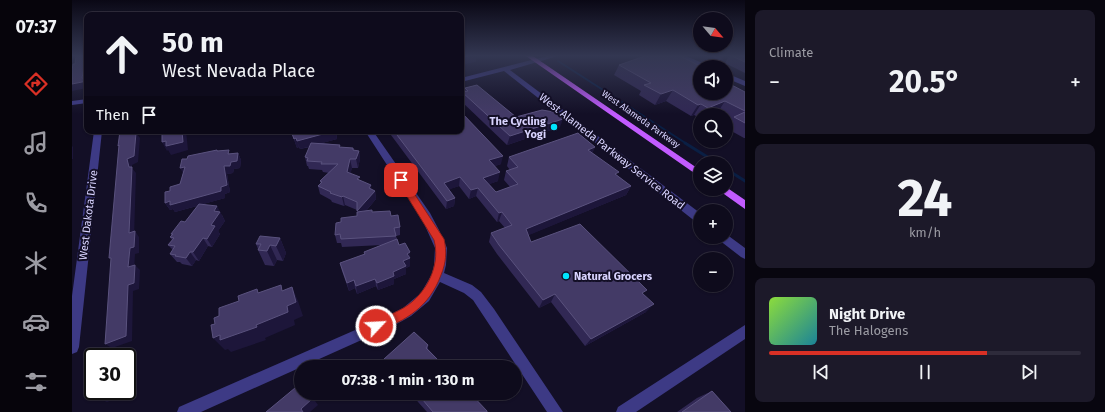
<!DOCTYPE html>
<meta charset="utf-8">
<style>
:root{--surface:#0e0b1c;--page:#1c1929;--text:#f1f3f6;--muted:#9b9ba3;--line:#2e2b3b;--accent:#d93025}
body{margin:0;font-family:"Fira Sans",sans-serif;background:var(--page);color:var(--text);height:100vh;display:flex;flex-direction:column;font-size:15px;white-space:nowrap}
*{box-sizing:border-box;margin:0}
p{font-size:13px;color:var(--muted)}
.icon{flex:none;width:22px;height:22px;fill:none;stroke:currentColor;stroke-width:2;stroke-linecap:round;stroke-linejoin:round}
.map{position:relative;flex:1;overflow:hidden}
.side{display:flex;flex-direction:column;gap:10px;padding:10px;background:#08060f;width:360px}
.side>*{flex:none}
.hud{position:absolute;left:12px;top:12px;width:380px;height:122px;border-radius:8px;box-shadow:0 1px 3px #0004,0 0 0 1px var(--line);background:#0e0b1c;color:var(--text);overflow:hidden}
.needle{width:26px;rotate:119deg}
.fabs{position:absolute;left:621px;top:12px;display:grid;gap:8px}
.fabs a{display:grid;place-items:center;width:40px;height:40px;border-radius:50%;background:var(--surface);box-shadow:0 1px 3px #0004,0 0 0 1px var(--line);font-size:20px}
.speed{position:absolute;left:12px;top:348px;display:flex;gap:8px;font-size:20px;font-weight:700;text-align:center}
.speed>*{display:grid;place-content:center;width:52px;height:52px;border-radius:50%;background:var(--surface);box-shadow:0 1px 3px #0004,0 0 0 1px var(--line);line-height:1}
.speed .limit{border:2px solid #111;border-radius:6px;background:#fff;color:#111}
.pin{position:absolute;display:grid;place-items:center;width:34px;height:34px;color:#fff;margin:-17px;border-radius:8px;box-shadow:0 2px 6px #0006}
.me{position:absolute;width:44px;margin:-22px;rotate:65deg;stroke-linejoin:round;filter:drop-shadow(0 0 3px #0008)}
.turn{display:flex;align-items:center;gap:14px;height:84px;padding:0 12px;font-size:18px}
.turn .icon{width:52px;height:52px;stroke-width:2.5}
.turn b{display:block;font-size:28px;line-height:34px}
.then{display:flex;align-items:center;height:38px;padding:0 12px;background:#0003;gap:8px;font-size:15px}
.big{font-size:30px;font-weight:700;line-height:1.1}
.side .card{flex:1;display:flex;flex-direction:column;justify-content:center;gap:6px;min-width:0;padding:0 14px;border-radius:8px;background:var(--page)}
.side .dial{align-items:center;gap:0}
.dial b{font-size:52px;line-height:1}
.song{display:flex;align-items:center;gap:12px}
.cover{width:48px;height:48px;border-radius:6px;background:linear-gradient(135deg,hsl(90 70% 55%),hsl(190 70% 35%))}
.played{height:4px;border-radius:2px;background:linear-gradient(90deg,var(--accent) 70%,var(--line) 70%)}
.keys{display:flex;justify-content:space-around;direction:ltr}
.heat{display:flex;justify-content:space-between;align-items:center;font-size:22px;direction:ltr}
.trip{position:absolute;left:222px;top:360px;width:228px;height:40px;border-radius:20px;background:var(--surface);box-shadow:0 1px 3px #0004,0 0 0 1px var(--line);font-weight:700;line-height:40px;text-align:center}
main{display:flex;flex:1;min-height:0}
.tab-bar{display:flex;flex-direction:column;width:72px;justify-content:space-around;align-items:center;background:#06040b;color:var(--muted)}
.tab-bar .icon{width:28px;height:28px}
.tab-bar .current{color:var(--accent)}
.tab-bar b{font-size:18px;color:var(--text)}
.map>svg:first-child{display:block}
</style>
<main>
<nav class="tab-bar">
<b>07:37</b>
<svg class="icon current" aria-label="directions" viewBox="0 0 24 24"><path d="M12 3l9 9-9 9-9-9zM9 14v-3h6M13 9l2 2-2 2"/></svg>
<svg class="icon" aria-label="music" viewBox="0 0 24 24"><path d="M9 18V5l10-2v13"/><circle cx="6" cy="18" r="3"/><circle cx="16" cy="16" r="3"/></svg>
<svg class="icon" aria-label="phone" viewBox="0 0 24 24"><path d="M5 4h4l2 5-3 2q2 4 5 5l2-3 5 2v4C11 20 4 13 5 4z"/></svg>
<svg class="icon" aria-label="climate" viewBox="0 0 24 24"><path d="M12 3v18M4 7l16 10M4 17L20 7"/></svg>
<svg class="icon" aria-label="car" viewBox="0 0 24 24"><path d="M5 17H2v-5l4-1 3-4h7l3 4 3 1v5h-3M9 17h6M6 11h13"/><circle cx="7" cy="17" r="2"/><circle cx="17" cy="17" r="2"/></svg>
<svg class="icon" aria-label="filters" viewBox="0 0 24 24"><path d="M4 7h16M4 17h16"/><circle cx="9" cy="7" r="2"/><circle cx="15" cy="17" r="2"/></svg>
</nav>
<div class="map">
<svg width="673" height="412" viewBox="0 0 673 412">
<rect width="100%" height="100%" fill="#130f26"/>
<g fill="none" stroke-linecap="round" stroke-linejoin="round">
<path stroke="#0a1f44" stroke-width="2" d="M486,61L615,144"/>
<path stroke="#0a1f44" stroke-width="3" d="M613,143L645,163
M654,169L673,181"/>
<path fill="#3d3a85" fill-rule="evenodd" d="M475,56H486L438,70L628,213V223L624,222L432,71L389,82V78Z
M605,56H614L640,67H631Z
M654,73L673,81V86L654,78Z
M15,99V103L0,105V101Z
M22,131H30L7,347L5,352L0,354V296Z
M293,131H301L358,213L367,230L375,248L374,265L372,273L400,285L409,292L422,309L491,412H475L401,300L392,293L368,282L357,301L339,316L323,325L129,412H105L107,407L313,317L331,308L349,293L360,274L362,265L363,248L350,219Z
M654,234L673,248V259L669,257L647,240L646,237H654Z
M673,325V339L564,412H544L546,407Z"/>
<path fill="#c25bff" fill-rule="evenodd" d="M454,56H461L628,170V177Z
M654,187L673,200V209L645,189H654Z"/>
</g>
<path fill="#312854" d="M638,56H656L648,61Z
M657,56H673V73L653,63Z
M547,65L628,93L673,92V138H672L654,128L660,120L654,117V115H651L646,112L638,115H628V118L622,115L619,116L594,101L583,105L567,95L569,91L542,75Z
M393,88L444,117L488,127L435,145L389,101L390,92H392Z
M219,131H264L265,139L250,143L268,145V147L281,148L282,150L287,151L288,159L286,168H280L278,173L300,190L303,191L304,199L294,211L319,216L328,227V235L324,236L327,245L338,252V266L334,268V274L322,279V284L306,290L304,286L285,294L283,288L277,291L270,271L268,263L292,255V252L310,245L270,247L269,243H265L263,235L269,222L285,216V210L273,205L272,206L260,202L259,200L248,194L246,186L249,184L248,181L257,173L251,172L250,170L237,169L236,166H235L233,157L238,147L228,149L227,147L225,148Z
M316,131H389L429,164L423,166L426,181L417,184L424,192L438,187L432,180L434,171L438,170L435,166L437,157L523,147L520,153L545,175L559,186L554,195L456,235L459,242L571,294L574,312L513,346L479,302L467,308L425,254L417,242L419,233L433,228L427,221L425,222L404,196L397,199L387,186L377,189L383,198L382,206L374,209Z
M145,150L146,151L159,154L166,153L169,160L168,168L162,169L161,173L155,174L158,192L153,194V198L131,204L150,215L153,221L146,231L148,234L140,247L136,246L127,261L124,260L120,266L110,264L108,262H105L98,254L101,250L96,245L100,240L98,237L100,235L99,234L113,222L125,206L103,212L101,209L98,210L93,203L98,191L108,184L115,159Z
M208,238L214,253L211,261L205,260L202,266L193,265L186,250V249L184,244Z
M356,345V349L373,367H313L312,359Z
M640,391L659,412H605L625,398Z
M338,393H398L415,412H355Z"/>
<path fill="#1d163a" d="M14,56H15V74L14,82L15,81V88L0,91V84L10,78Z
M396,56H404V62L389,65V58Z
M651,56H656L648,61Z
M601,90L594,101L583,105L589,94Z
M653,101L646,112L638,115H631L636,108Z
M629,104L622,115L619,116L626,105Z
M491,119L488,127L435,145L438,136Z
M61,131H64V133L68,138L66,162L60,165V168L64,173L62,238L57,233V167L55,159Z
M110,131H114L116,150L99,155L96,150L95,151L90,142Z
M262,131H264L265,139L228,149L225,141Z
M224,138L227,147L225,148L222,139Z
M0,146L1,147V159H0Z
M523,147L519,155L516,150Z
M287,151L288,159L286,168L284,159Z
M166,153L169,160L168,168L162,169L161,173L155,174L158,192L153,194V198L103,212L101,209L98,210L93,203L149,187L152,166L159,162Z
M431,156L429,164L415,169L417,160Z
M278,159L280,168L277,181L275,172Z
M113,167L112,175L108,168Z
M428,172L426,181L410,187L411,178Z
M388,177L387,186L371,192L372,183Z
M299,185L300,194L303,191L304,199L286,220L285,211L297,188Z
M559,186L554,195L450,238L454,229Z
M406,188L404,196L397,199L399,190Z
M271,196L273,205L272,206L270,197Z
M383,198L382,206L374,209L375,201Z
M145,206L153,221L146,231L148,234L140,247L135,239L142,211Z
M430,212L427,221L425,222L427,213Z
M63,231L67,237V253L63,254L62,272L56,267L58,248Z
M131,238L136,246L127,261L121,252Z
M208,238L214,253L211,261L204,246Z
M198,245L205,260L202,266L195,251Z
M118,252L124,260L120,266L114,258Z
M338,252V266L334,268V274L322,279V284L306,290L305,283L321,272L331,261L335,254Z
M63,265L68,270L67,289L61,291L60,341L40,348L33,344L56,285Z
M303,279L304,286L285,294L284,286Z
M282,280L283,288L277,291L275,283Z
M220,287L226,301L231,316L222,320L223,325L193,338L194,340L159,352L156,349L153,350L141,338L184,325L215,306Z
M483,294L479,302L467,308L471,300Z
M582,304L574,312L513,346L519,339Z
M55,361L61,365L59,393L35,402L28,399L48,391H55Z
M241,398L246,405L238,412H231L229,409Z"/>
<path fill="#433a66" stroke="#5a527e" d="M4,56H14L10,78L15,79V81L0,84V70L1,64H3Z
M389,56H396L389,58Z
M573,56H608L630,67H628V93H654V82L673,92V111L653,101L636,108L629,104L626,105L601,90L589,94L572,85L579,83L547,65Z
M660,56H673V62Z
M405,85L444,117L470,110L482,112L491,119L438,136L390,92L396,91L393,88Z
M389,112L431,156L417,160L428,172L411,178L424,192L446,184L434,171L446,167L437,157L506,133L523,147L516,150L547,172L543,174L559,186L454,229L459,242L508,224L575,290L570,293L582,304L519,339L483,294L471,300L427,245L419,233L440,225L430,212L427,213L406,188L399,190L388,177L372,183L383,198L375,201L322,131H389Z
M673,112V123L662,117Z
M48,131H61V133H64L62,156L55,159L57,167H60L57,233L63,231L62,247L58,248L56,267L63,265L62,283L56,285L54,336L33,344L39,258H37L47,145L46,146Z
M90,131H110L111,142L94,146V141L90,142Z
M219,131H262L225,141L224,138L222,139Z
M239,143L268,145L267,147L281,148V150L287,151L284,159H278L275,172L288,177L285,179L299,185L297,188L303,191L285,211V202L271,196L270,197L258,193L259,192L246,186L250,182L248,181L266,164H249L250,162L235,161L236,158L233,157Z
M145,150V151L157,150L156,154L166,153L165,161L159,162L158,166H152L155,185L149,187V191L98,205V201L93,203V192L98,191V187L108,184L113,167L108,168L110,159H115L116,156Z
M127,204L145,206L142,211L148,212L139,225L143,226L135,239L131,238L121,252H118L114,258L103,256L104,255L98,254L103,246L96,245L102,238L98,237L101,234H99L109,221L113,222Z
M300,210V212L318,211L319,216L326,215L328,227L322,228L324,236L269,239L268,234L263,235L264,223L269,222V218L285,216V212Z
M188,236L208,238L204,246L198,245L195,251L186,250L189,244H184Z
M325,239L327,245L333,243L338,252L335,254L338,258L331,261L334,266L321,272L322,276L305,283L303,279L284,286L282,280L275,283L268,263L293,254L292,252Z
M209,285L210,291L220,287L224,302L215,306L216,312L184,325L185,327L148,340V335L141,338L139,325L143,324L142,318L147,316V308L167,301L166,296L185,289L186,293Z
M342,332L356,345L354,348L373,367H318L312,359Z
M229,383V393H238L241,398L229,409L231,412H194Z
M28,391H48L28,399Z
M640,391L659,412H610Z
M345,393H398L415,411V412H361Z"/>
<linearGradient id="sky" x2="0" y2="1"><stop stop-color="#0a0815"/><stop offset="0.49" stop-color="#333752"/><stop offset="1" stop-color="#333752" stop-opacity="0"/></linearGradient>
<rect width="673" height="114" fill="url(#sky)"/>
<path fill="#d93025" stroke="#8d1f18" d="M329,177L332,178L372,239C375,252 374,263 369,275C357,307 335,320 304,332L300,330L299,326L300,322C314,316 330,311 341,301C358,286 368,262 362,240L325,180Z"/>
<g fill="#00e5ff" stroke="#130f26" stroke-width="1.5">
<circle cx="482" cy="127" r="4"/>
<circle cx="494" cy="276" r="4"/>
</g>
<g text-anchor="middle" stroke-width="4" stroke-linejoin="round" paint-order="stroke">
<g font-size="9" fill="#d9d4ff" stroke="#130f26">
<text transform="translate(569 119) rotate(35)" y="3">West Alameda Parkway</text>
</g>
<g font-size="11" font-weight="bold" fill="#d9d4ff" stroke="#130f26" text-anchor="end">
<text x="474" y="125">The Cycling<tspan x="474" dy="13">Yogi</tspan></text>
<text x="502" y="280" text-anchor="start">Natural Grocers</text>
</g>
<g font-size="11" fill="#d9d4ff" stroke="#130f26">
<text transform="translate(540 151) rotate(38)" y="4">West Alameda Parkway Service Road</text>
<text transform="translate(16 215) rotate(-83)" y="4">West Dakota Drive</text>
</g>
</g>
</svg>
<div class="fabs">
<a><svg class="needle" viewBox="-14 -14 28 28"><path d="M0-13l5 13h-10z" fill="#e53935"/><path d="M0 13l5-13h-10z" fill="#9b9ba3"/></svg></a>
<a><svg class="icon" aria-label="sound" viewBox="0 0 24 24"><path d="M4 9h4l5-4v14l-5-4H4zM17 9q2 3 0 6"/></svg></a>
<a><svg class="icon" aria-label="search" viewBox="0 0 24 24"><circle cx="10" cy="10" r="6"/><path d="M15 15l6 6"/></svg></a>
<a><svg class="icon" aria-label="layers" viewBox="0 0 24 24"><path d="M12 4l9 5-9 5-9-5zM3 14l9 5 9-5"/></svg></a>
<a>+</a>
<a>−</a>
</div>
<div class="speed"><div class="limit">30</div></div>
<div class="pin" style="left:329px;top:180px;background:#d93025"><svg class="icon" aria-label="arrive" viewBox="0 0 24 24"><path d="M6 21V4h12l-3 4 3 4H6"/></svg></div>
<svg class="me" style="left:304px;top:326px" viewBox="-20 -20 40 40"><circle r="17" fill="#d93025" stroke="#fff" stroke-width="3"/><path d="M0-11L8 9 0 5-8 9z" fill="#fff"/></svg>
<div class="trip">07:38 · 1 min · 130 m</div>
<div class="hud">
<div class="turn"><svg class="icon" aria-label="ahead" viewBox="0 0 24 24"><path d="M12 20V5M6 11l6-6 6 6"/></svg><div><b>50 m</b>West Nevada Place</div></div>
<div class="then">Then<svg class="icon" aria-label="arrive" viewBox="0 0 24 24"><path d="M6 21V4h12l-3 4 3 4H6"/></svg></div>
</div>
</div>
<section class="side">
<div class="card"><p>Climate</p>
<div class="heat"><a>−</a><b class="big">20.5°</b><a>+</a></div>
</div>
<div class="card dial"><b>24</b><p>km/h</p></div>
<div class="card">
<div class="song"><i class="cover"></i><div><b>Night Drive</b><p>The Halogens</p></div></div>
<div class="played"></div>
<div class="keys"><svg class="icon" aria-label="previous" viewBox="0 0 24 24"><path d="M18 5L8 12l10 7zM5 5v14"/></svg><svg class="icon" aria-label="pause" viewBox="0 0 24 24"><path d="M8 5v14M16 5v14"/></svg><svg class="icon" aria-label="next" viewBox="0 0 24 24"><path d="M6 5l10 7-10 7zM19 5v14"/></svg></div>
</div>
</section>
</main>
